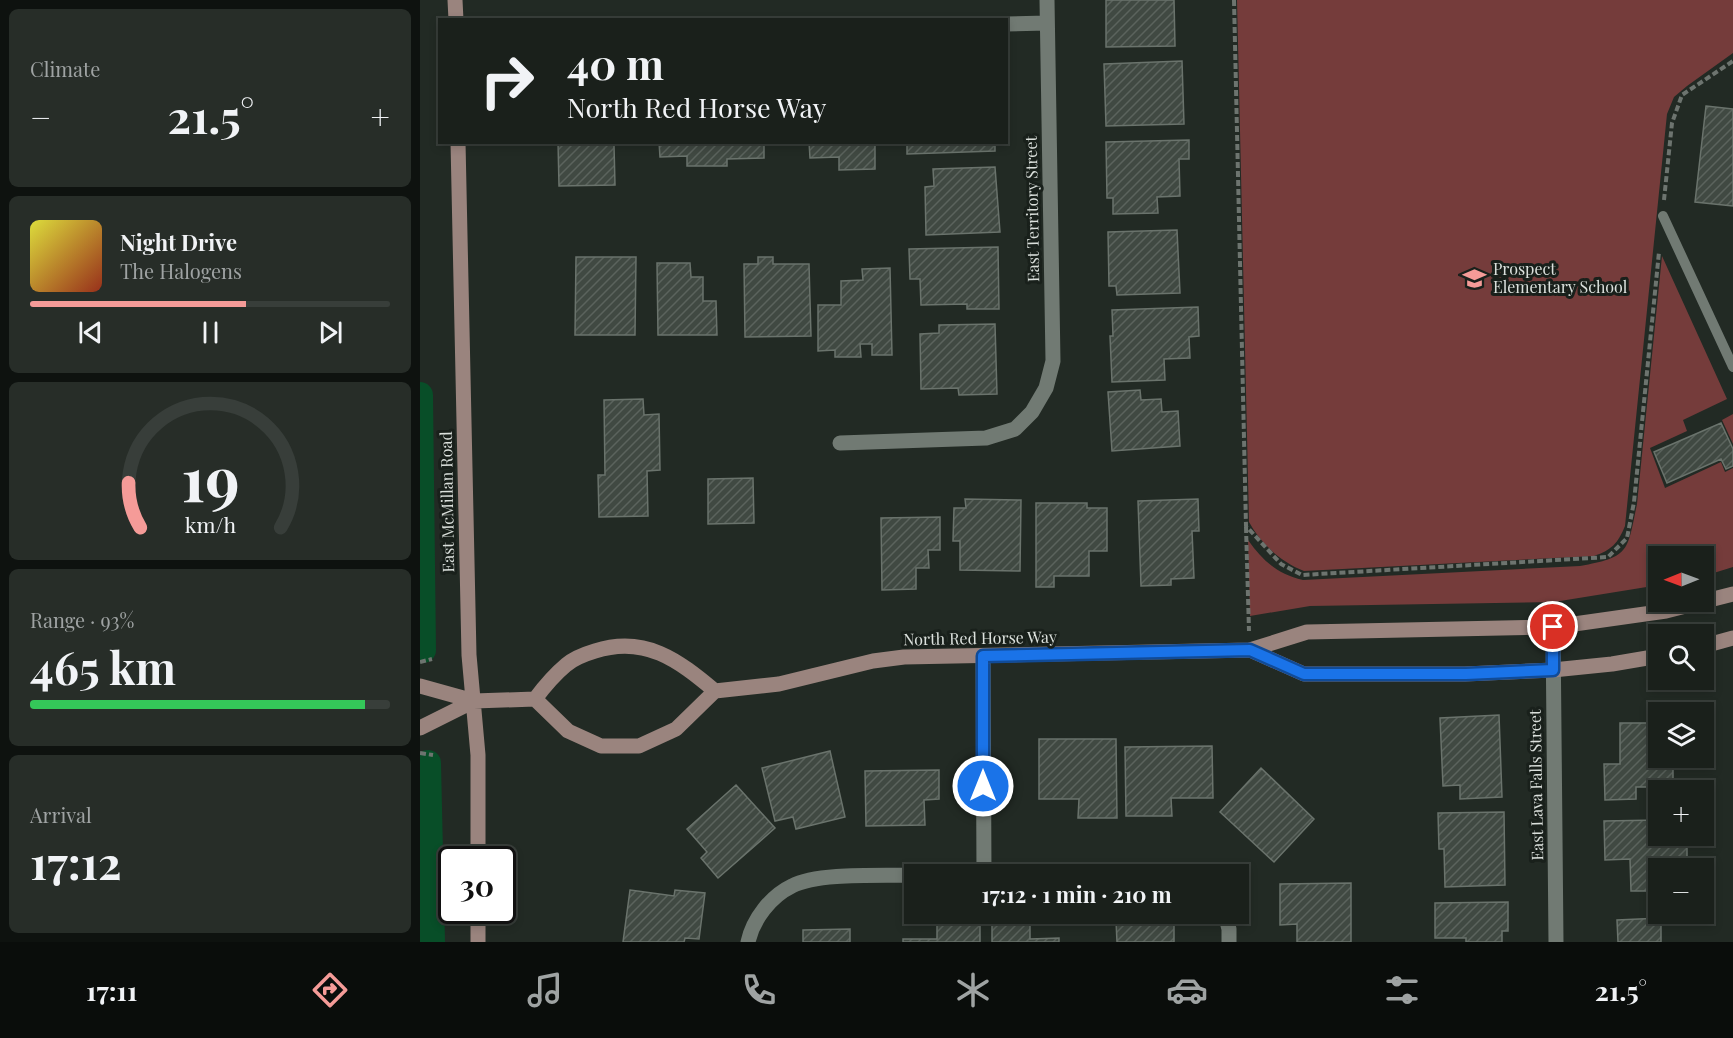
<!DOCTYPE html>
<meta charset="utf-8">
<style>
:root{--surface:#1a201b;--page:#272d28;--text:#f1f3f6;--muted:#9fa3a3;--line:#383e3a;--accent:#f59b98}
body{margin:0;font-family:"Playfair Display",serif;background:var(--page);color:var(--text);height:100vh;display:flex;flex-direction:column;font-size:22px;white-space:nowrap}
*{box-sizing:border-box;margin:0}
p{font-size:20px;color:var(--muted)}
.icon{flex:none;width:33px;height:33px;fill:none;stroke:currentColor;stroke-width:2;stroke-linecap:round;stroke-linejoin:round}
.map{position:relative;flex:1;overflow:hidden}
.details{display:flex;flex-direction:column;gap:9px;padding:9px;background:#0e120f;width:420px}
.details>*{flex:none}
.hud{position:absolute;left:18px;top:18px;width:570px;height:126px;border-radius:0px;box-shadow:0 3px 9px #0003,0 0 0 2px var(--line);background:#1a201b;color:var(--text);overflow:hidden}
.needle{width:39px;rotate:269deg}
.tools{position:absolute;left:1228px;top:546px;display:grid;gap:12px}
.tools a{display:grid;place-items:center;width:66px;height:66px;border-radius:0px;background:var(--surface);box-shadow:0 3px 9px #0003,0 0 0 2px var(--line);font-size:30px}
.speed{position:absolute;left:18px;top:846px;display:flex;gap:12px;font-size:30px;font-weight:700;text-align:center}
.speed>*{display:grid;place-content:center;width:78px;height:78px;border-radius:50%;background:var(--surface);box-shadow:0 3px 9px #0003,0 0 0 2px var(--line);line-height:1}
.speed .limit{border:3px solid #111;border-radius:9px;background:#fff;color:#111}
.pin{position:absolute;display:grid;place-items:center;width:51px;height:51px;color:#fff;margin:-26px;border:3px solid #fff;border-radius:50%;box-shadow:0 2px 6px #0007}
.me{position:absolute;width:66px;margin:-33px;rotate:0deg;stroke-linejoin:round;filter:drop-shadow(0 0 4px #0008)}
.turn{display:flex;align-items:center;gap:21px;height:126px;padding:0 30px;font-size:27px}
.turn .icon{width:78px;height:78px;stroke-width:2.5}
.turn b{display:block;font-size:42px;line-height:51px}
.big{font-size:45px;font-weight:700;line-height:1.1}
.details .widget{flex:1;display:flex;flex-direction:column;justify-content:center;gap:9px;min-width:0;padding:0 21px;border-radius:9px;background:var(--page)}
.details .dial{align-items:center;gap:0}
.dial svg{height:156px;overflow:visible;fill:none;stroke:var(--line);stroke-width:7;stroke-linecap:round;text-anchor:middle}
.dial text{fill:var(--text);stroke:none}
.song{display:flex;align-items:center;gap:18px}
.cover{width:72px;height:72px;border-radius:9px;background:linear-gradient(135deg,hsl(60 70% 55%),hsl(10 70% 35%))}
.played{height:6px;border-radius:3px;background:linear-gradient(90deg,var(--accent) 60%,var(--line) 60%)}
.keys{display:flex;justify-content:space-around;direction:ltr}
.heat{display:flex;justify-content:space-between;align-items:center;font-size:33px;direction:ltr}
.charge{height:9px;border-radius:4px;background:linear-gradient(90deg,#34c759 93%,var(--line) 0)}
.trip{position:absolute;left:484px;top:864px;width:345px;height:60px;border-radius:0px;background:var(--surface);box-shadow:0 3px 9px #0003,0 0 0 2px var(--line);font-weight:700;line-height:60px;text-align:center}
.tabs{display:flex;height:96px;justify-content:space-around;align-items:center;background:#0a0d0b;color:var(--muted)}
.tabs .icon{width:42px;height:42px}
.tabs .selected{color:var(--accent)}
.tabs b{font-size:27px;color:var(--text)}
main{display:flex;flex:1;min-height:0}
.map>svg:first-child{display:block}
</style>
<main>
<section class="details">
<div class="widget"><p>Climate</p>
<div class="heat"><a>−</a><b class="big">21.5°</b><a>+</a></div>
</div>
<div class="widget">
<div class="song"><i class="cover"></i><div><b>Night Drive</b><p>The Halogens</p></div></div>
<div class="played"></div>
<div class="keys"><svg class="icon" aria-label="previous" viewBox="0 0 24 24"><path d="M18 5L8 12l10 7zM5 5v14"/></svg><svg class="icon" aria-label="pause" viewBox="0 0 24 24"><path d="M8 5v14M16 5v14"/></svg><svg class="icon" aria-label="next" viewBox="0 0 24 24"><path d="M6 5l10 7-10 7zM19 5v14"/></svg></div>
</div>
<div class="widget dial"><svg viewBox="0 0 100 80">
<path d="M14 69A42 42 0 1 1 86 69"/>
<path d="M14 69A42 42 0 0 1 8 46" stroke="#f59b98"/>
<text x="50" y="56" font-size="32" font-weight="700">19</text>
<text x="50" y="72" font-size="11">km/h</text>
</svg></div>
<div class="widget"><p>Range · 93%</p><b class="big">465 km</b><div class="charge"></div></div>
<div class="widget"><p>Arrival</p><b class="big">17:12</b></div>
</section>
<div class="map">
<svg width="1313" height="942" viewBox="0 0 1313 942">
<defs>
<pattern id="building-hatch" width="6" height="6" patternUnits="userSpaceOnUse" patternTransform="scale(1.5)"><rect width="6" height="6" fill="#404942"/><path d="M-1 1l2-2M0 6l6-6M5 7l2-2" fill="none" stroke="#5b635d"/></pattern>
</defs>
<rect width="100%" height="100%" fill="#222a24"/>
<path fill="#753c3b" d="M817,0H1313V53L1267,86L1254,97L1247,114L1205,526C1198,543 1192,550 1174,556L884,571C861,562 841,544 829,522Z
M1242,256L1307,399L1263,420L1267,431L1230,448L1245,488L1301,462L1305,472L1313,468V567L1284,576V556H1239V585L1134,602L890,606L830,616L828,540C843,561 857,574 883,580L1160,566C1210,557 1207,552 1217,504Z
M1313,414V444L1302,420Z"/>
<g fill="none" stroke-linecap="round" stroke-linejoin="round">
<path stroke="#084e28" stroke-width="26" d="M0,395L3,650
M8,763L12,942"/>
</g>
<path fill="url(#building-hatch)" stroke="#6a736c" stroke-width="1.5" d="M686,0H754L755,46L686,47Z
M762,61L764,124L686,126L684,64Z
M1286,106L1313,109V206L1275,202Z
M769,140V159H759L760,196L737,197L738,213L693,214V198H687L686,142Z
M138,142H212V145H194L195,185L139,186Z
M239,142H344V158L307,159V166H267V156L240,157Z
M389,142H455V169L419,170V157L390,158Z
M487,142H575V151L487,154Z
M575,167L580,232L506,235L505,187L514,186L513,169Z
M757,230L760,293L697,295L696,286H689L688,232Z
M578,247L579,309H547V304L501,305L500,279H490L489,249Z
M156,257H216L215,335H155Z
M338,257H353V264H389L391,336L325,337L324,264H338Z
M237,263H270L271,277H283V301H296L297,335H238Z
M470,268L472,355H452V344H440L441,357H415V350L398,351V305H421V281L443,280L442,269Z
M778,307L779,336L769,337L770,358L744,359L745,380L692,382L690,336H693L692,310Z
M575,324L577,394L539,395L538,388L501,389L500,334L519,333V325Z
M720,390L721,400L741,399L742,412L758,411L760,446L692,451L688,392Z
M223,399L224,415L239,414L240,470L227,471L228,516L179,517L178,475H185L184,400Z
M1301,423L1313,449V466L1306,469L1301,459L1247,483L1234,452Z
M333,478L334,523L288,524V479Z
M545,499L601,500L600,571L540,570V541H533L534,508H546Z
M778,499L779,531H772L774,578L751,579V585L721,586L718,501Z
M616,503H667V508H687V551H669V576H634V587H616Z
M520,517V550H508L509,568H496V589L462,590L461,518Z
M1079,715L1082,797L1040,799V785L1023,786L1020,718Z
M1200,723H1239V758H1253V787H1216V799L1185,800L1184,764H1200Z
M619,739H696L697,818H658L659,799H619Z
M792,746L793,798H751L752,816H706L705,747Z
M410,751L425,817L376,829L373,817L355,821L342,768Z
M841,768L894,819L854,862L800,812Z
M519,770V799L504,800L505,825L446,826L445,771Z
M316,785L355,828L298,878L281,858L287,852L267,829Z
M1084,812L1085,885L1025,887L1024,849H1019L1018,813Z
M1239,820V836H1250V841H1267V868H1239V891H1211L1210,859L1185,860L1184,821Z
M931,883V942H877V924L860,925V884Z
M210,890L254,896L255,890L285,893L279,939L265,938L264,942H203Z
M1088,902V931H1082V942H1046V938H1015V903Z
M1241,918V942H1198L1197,920Z
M696,921H754V942H697Z
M610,923V939L639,938V942H572V924Z
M517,925H560V942H483V939H517Z
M430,929V942H383V930Z"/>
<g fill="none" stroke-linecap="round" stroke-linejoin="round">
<path stroke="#6d746f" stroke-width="4" stroke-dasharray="6 3" stroke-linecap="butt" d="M814,0L826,526L861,564L882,575L1188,557L1207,538L1214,502L1239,252
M1244,200L1252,123L1262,95L1313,61
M826,527L829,631
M0,662L12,659
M0,753L13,755"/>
<path stroke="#717a73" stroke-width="10" d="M1243,216L1313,367"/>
<path stroke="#717a73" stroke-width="15" d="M586,24L627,23
M420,443L566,438L595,429L612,412L626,388L633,361L627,0
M1133,627L1136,942
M563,656L564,873
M506,874L749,872L764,874
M805,914L809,929V942
M328,942C333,919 351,896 372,886C398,872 464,876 495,875"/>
<path stroke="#9a847e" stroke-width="15" d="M35,0L36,20
M38,142L49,655L58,755V860
M1284,646L1313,638
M830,650L884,674H1045L1133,670L1192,664L1239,656
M0,686L54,701L115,699L148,731L181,746H219L256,729L295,691L359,684L453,661L484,657L830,650L887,632L1133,627L1246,611L1313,594
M115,699C124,687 134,675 146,665C154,658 165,654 175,651C225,635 258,660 295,691
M0,728L54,701
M58,910V942"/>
</g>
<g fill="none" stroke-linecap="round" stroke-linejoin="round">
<defs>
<path id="route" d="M563,786V656L830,650L884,674H1046L1133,670V627"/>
</defs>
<use href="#route" stroke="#114b97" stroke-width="15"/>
<use href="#route" stroke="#1a73e8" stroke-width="10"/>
</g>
<defs>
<symbol id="school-bare" viewBox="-9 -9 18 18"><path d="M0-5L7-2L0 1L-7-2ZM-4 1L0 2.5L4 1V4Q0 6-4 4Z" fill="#f59b98" stroke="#19201b" stroke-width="2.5" paint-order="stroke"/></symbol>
</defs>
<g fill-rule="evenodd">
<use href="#school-bare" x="1038" y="262" width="33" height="33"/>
</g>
<g text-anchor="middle" stroke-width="6" stroke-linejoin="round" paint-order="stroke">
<g font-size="16" fill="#dbe0dc" stroke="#19201b">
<text transform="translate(612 209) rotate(-91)" y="6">East Territory Street</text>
<text transform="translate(27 502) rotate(-91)" y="6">East McMillan Road</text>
<text transform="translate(560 638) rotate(-1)" y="6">North Red Horse Way</text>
<text transform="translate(1116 785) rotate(-91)" y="6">East Lava Falls Street</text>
</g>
<g font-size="16" fill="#dbe0dc" stroke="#19201b" text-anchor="start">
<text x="1073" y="275">Prospect<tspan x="1073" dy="18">Elementary School</tspan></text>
</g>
</g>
</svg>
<div class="tools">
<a><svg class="needle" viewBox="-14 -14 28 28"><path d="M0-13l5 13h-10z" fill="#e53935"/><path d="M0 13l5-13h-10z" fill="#9fa3a3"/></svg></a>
<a><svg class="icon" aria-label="search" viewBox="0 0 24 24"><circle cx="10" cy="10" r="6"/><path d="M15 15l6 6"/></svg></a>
<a><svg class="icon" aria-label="layers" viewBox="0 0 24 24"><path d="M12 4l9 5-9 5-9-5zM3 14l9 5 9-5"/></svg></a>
<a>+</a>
<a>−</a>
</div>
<div class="speed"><div class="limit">30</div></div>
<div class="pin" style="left:1133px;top:627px;background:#d93025"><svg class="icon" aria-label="arrive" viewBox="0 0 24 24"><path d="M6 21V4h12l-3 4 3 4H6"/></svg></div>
<svg class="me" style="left:563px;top:786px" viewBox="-20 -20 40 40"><circle r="17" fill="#1a73e8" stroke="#fff" stroke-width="3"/><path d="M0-11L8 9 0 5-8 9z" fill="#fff"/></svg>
<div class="trip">17:12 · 1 min · 210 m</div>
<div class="hud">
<div class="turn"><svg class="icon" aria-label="right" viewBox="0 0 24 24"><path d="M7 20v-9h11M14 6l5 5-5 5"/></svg><div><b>40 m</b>North Red Horse Way</div></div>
</div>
</div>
</main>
<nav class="tabs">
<b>17:11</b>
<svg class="icon selected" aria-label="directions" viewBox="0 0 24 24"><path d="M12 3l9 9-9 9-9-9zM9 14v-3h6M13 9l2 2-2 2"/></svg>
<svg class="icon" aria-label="music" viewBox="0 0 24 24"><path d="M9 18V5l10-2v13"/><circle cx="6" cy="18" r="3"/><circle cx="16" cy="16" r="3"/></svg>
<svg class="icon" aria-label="phone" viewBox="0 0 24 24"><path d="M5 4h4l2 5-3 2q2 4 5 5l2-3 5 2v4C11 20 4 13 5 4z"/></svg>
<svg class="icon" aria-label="climate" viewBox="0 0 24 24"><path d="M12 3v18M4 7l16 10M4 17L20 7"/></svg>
<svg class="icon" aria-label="car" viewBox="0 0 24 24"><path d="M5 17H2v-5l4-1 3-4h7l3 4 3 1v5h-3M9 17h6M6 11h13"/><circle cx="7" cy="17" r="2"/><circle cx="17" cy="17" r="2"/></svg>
<svg class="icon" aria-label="filters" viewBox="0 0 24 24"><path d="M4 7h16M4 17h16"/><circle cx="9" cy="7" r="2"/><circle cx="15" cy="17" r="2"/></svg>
<b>21.5°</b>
</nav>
